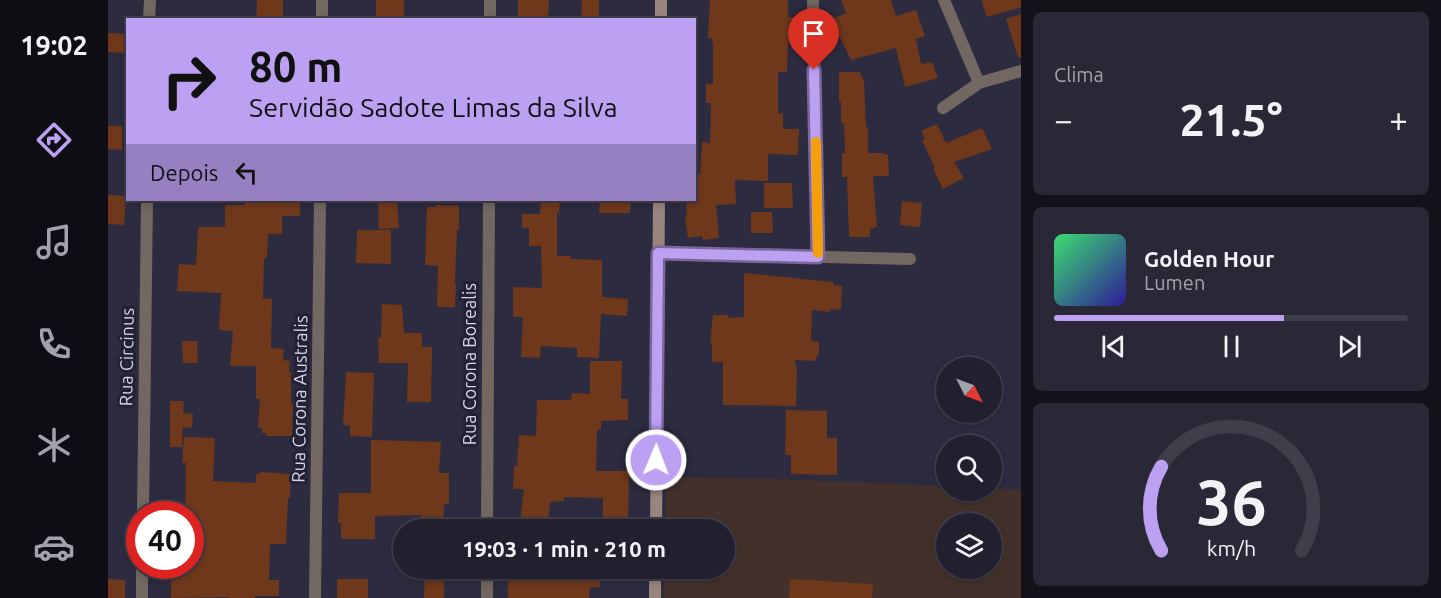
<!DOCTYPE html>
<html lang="pt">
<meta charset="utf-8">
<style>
:root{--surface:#22202f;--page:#2a2837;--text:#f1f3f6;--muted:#a2a3aa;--line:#3f3e4b;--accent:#bca0f2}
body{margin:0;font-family:Ubuntu,sans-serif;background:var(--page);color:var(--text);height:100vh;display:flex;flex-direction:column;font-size:22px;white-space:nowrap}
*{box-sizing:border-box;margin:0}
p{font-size:20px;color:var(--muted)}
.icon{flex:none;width:33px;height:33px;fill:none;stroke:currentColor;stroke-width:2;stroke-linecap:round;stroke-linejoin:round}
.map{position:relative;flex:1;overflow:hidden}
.details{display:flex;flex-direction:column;gap:12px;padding:12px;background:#13121a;width:420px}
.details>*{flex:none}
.top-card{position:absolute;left:18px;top:18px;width:570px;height:183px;border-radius:0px;box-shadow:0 3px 9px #0003,0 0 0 2px var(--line);background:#bca0f2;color:#111;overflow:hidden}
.needle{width:39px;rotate:132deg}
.buttons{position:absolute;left:828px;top:357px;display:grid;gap:12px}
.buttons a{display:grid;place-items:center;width:66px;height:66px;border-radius:50%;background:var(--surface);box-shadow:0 3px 9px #0003,0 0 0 2px var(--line);font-size:30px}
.speed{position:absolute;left:18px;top:501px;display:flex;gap:12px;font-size:30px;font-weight:700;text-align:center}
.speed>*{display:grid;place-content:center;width:78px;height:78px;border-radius:50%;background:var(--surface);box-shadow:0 3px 9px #0003,0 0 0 2px var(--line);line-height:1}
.speed .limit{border:9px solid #d22;background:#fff;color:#111}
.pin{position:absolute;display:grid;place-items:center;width:51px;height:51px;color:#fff;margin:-62px -26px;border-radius:50% 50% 50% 0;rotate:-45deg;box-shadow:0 0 6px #0007}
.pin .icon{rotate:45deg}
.me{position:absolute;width:66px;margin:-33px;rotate:1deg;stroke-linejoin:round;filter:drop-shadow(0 0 4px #0008)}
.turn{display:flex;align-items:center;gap:21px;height:126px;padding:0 24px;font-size:27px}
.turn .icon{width:78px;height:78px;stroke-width:2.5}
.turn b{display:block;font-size:42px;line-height:51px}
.then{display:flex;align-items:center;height:57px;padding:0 24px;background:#0003;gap:12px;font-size:22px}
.big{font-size:45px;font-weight:700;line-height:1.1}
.details .widget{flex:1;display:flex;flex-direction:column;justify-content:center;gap:9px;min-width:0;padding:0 21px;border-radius:9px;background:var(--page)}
.details .dial{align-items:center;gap:0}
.dial svg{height:156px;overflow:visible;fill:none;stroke:var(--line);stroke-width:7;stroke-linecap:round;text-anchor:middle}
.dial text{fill:var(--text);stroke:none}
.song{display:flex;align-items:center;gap:18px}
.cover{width:72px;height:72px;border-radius:9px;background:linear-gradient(135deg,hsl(140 70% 55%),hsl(250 70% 35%))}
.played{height:6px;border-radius:3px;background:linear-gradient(90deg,var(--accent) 65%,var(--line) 65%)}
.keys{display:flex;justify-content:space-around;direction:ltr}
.heat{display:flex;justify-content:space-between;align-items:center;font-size:33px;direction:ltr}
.trip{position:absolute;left:285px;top:519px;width:342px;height:60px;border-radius:30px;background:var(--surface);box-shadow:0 3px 9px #0003,0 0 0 2px var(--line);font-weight:700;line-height:60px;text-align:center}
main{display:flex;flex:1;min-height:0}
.dock{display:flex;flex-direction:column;width:108px;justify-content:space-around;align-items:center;background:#0e0d13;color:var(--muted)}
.dock .icon{width:42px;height:42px}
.dock .current{color:var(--accent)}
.dock b{font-size:27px;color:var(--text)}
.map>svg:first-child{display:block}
</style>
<main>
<nav class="dock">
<b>19:02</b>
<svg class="icon current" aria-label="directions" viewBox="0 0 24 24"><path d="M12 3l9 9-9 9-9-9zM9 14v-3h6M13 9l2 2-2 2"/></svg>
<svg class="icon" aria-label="music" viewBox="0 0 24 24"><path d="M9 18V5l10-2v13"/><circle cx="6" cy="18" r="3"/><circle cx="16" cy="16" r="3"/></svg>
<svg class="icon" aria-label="phone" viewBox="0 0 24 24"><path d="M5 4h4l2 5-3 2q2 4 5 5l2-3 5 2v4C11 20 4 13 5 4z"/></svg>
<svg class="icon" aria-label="climate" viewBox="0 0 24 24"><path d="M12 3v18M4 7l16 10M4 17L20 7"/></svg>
<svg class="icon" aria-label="car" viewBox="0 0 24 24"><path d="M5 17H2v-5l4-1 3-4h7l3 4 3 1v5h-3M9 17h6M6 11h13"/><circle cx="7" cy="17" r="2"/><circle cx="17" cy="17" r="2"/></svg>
</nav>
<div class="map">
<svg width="913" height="598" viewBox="0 0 913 598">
<rect width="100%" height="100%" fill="#2d2b3f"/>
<path fill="#43302a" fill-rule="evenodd" d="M558,477L667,479L838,486V490H884V488L913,490V598H556V569L616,568V530L557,529ZM838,524H884V568H838Z"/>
<path fill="#6f381a" d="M149,0H175V20H148Z
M268,0H296V19H268Z
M410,0H441L440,20H410Z
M474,0H491V20H473Z
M602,0H680V17L691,18L688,42H680L679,72H670V114L675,113V129H691L690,155L660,154V181L627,180L628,204L608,205L611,238L595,240L594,236L580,238L577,216L579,215L578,200H586V174H592L594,142L602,143L603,103H598V84H605V47L604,38H600Z
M733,0H783L788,16L808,10L817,36L808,39L813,64L824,62L830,78L797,87L788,48L743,60L732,37L730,38L728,34L725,35L718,22L738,13Z
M873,0H913V7L879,17Z
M913,14V57H910L898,19Z
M0,33L20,34V53L0,52Z
M731,72H752L756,81L758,127H760V153H775L780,155L781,176H765L769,227H767V229L762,228V237H741L739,177H734V153H737L736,123H733V102H731Z
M829,124L838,143L874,128L884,149L846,162L856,178L835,189L825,169L827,168L814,140L817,139L813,131Z
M0,126H14V150L0,149Z
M656,183H684L685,208H656Z
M0,195L18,196L16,225L0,224Z
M172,200H192V216H174V234H160L159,258H156L155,298L164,299L163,348L176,349L175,360L182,361L181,372H183V404H185L184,436H158V433H154V428H150L152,399H148V366H122L125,331L111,330L113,293L69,291L71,264L88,265L90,227H117V205H137V202L172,203Z
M433,200H452L451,213H449V256H463V259L494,260V297L520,299L519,316L493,314L491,358L469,357V348L433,346L432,358L413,357L415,317H405V287L434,288L433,246H421V228H414V214H432Z
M492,200H523L522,213H491Z
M794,201L814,203L812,227L792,225Z
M289,202L291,228L271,229L270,203Z
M328,205L351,206V230H349L347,279V284L348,285L347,307H329L330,266L317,265L319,207H328Z
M643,212H664L665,233H643Z
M249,230H283V264L248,263Z
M636,273L725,282V285L734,286L733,310L722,309V312L704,310L703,341L711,342V353L707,361L687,360L689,371L688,406L615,405V362H604V344H602L605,315H620V318L636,317Z
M274,304L294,305L296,333H314V347H324L323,402H299L300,363H271L270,338L273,337Z
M74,341H89L90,363H75Z
M482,361H514L513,399H520V420L493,421V430H489L488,471H521L520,530H495V498L456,497V501L442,502L440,522H435V530H411L416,489H405L406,466H409L411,435L428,436L429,400H463L464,393L482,394Z
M238,372L266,373L264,437L242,436V426L235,425Z
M62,401H76L75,413L85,414L84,428L75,427L74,447H62Z
M678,410L719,411V438H729V475L683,474V455H677Z
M76,437L107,438L105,481L148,483V474H152V472L183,474L182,498H180L178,544H162L161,580H171V596H147V598H121V597L63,598V566H82V514H77L78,463H74Z
M263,440L333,442L331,473H341V504H336L335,530H312L313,515L267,516V539H233V523H230L231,494L232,493H263Z
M317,568H336V598H316Z
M400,568H492V587H482L481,598H400Z
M0,579L17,580V598H0Z
M229,579H260V598H229Z
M682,579L765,584L764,598H681Z"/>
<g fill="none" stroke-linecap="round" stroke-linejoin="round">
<path stroke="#726761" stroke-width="12" d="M705,0L710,257
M836,0L871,83
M41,20L42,0
M214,20V0
M382,20V0
M835,108L871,83L913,71
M550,253L802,259
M35,514L39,200
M379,530L381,200
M34,598V566
M207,598L212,200
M379,598V568"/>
<path stroke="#98867e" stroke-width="12" d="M553,20V0
M548,530L551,200
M547,598V568"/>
</g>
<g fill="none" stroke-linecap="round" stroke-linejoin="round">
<defs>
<path id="route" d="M548,460L550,253L710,257L706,70"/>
</defs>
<use href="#route" stroke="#7a689d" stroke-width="15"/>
<use href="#route" stroke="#bca0f2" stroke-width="10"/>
<path stroke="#f59e0b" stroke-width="10" d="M708,142L710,253"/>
</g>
<g text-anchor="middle" stroke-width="6" stroke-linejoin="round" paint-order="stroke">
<g font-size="18" fill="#d6d5e3" stroke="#232135">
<text transform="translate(19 357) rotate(-89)" y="6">Rua Circinus</text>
<text transform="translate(362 364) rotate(-90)" y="6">Rua Corona Borealis</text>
<text transform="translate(192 399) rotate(-89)" y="6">Rua Corona Australis</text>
</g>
</g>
</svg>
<div class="buttons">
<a><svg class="needle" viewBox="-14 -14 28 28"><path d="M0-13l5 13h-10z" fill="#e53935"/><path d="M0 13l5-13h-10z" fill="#a2a3aa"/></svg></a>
<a><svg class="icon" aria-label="search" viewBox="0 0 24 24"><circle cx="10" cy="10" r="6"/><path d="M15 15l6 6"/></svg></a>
<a><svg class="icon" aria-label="layers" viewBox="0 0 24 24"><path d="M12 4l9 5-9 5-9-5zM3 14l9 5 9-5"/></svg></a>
</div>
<div class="speed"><div class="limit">40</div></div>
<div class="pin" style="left:706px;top:70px;background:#d93025"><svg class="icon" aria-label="arrive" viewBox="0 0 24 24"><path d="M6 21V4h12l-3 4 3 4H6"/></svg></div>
<svg class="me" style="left:548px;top:460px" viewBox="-20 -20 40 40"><circle r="17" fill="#bca0f2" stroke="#fff" stroke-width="3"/><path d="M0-11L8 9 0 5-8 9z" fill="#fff"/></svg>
<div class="trip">19:03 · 1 min · 210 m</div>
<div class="top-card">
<div class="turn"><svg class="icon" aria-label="right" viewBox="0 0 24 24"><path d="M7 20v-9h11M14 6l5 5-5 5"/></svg><div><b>80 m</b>Servidão Sadote Limas da Silva</div></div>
<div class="then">Depois<svg class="icon" aria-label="left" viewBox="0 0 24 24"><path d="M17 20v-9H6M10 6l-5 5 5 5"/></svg></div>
</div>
</div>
<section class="details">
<div class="widget"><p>Clima</p>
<div class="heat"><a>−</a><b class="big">21.5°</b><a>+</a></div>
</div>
<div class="widget">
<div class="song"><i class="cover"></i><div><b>Golden Hour</b><p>Lumen</p></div></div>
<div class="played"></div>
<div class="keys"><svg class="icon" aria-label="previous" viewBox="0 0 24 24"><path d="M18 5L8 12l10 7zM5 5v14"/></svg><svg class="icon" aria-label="pause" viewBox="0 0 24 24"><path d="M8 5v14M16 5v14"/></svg><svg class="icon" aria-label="next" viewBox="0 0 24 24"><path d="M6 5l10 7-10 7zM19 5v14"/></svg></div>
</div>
<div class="widget dial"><svg viewBox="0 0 100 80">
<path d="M14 69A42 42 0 1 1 86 69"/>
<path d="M14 69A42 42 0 0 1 14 26" stroke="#bca0f2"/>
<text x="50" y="56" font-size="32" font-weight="700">36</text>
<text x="50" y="72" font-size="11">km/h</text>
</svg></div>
</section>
</main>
